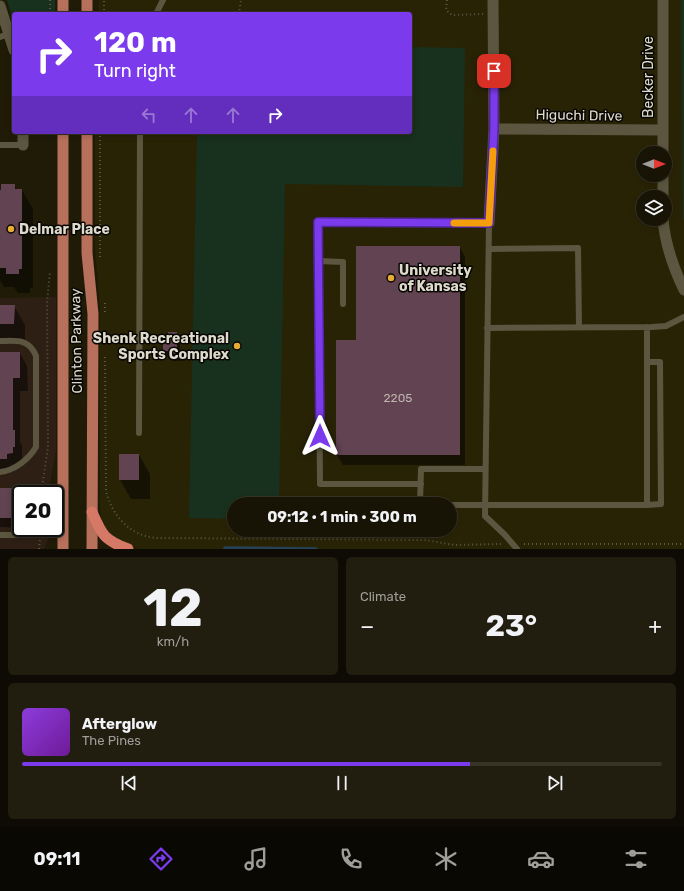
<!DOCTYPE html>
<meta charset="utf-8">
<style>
:root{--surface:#181405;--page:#211d0f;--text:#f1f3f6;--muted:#9f9e9a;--line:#363327;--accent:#7c3aed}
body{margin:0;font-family:Rubik,sans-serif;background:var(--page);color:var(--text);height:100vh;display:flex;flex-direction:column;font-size:15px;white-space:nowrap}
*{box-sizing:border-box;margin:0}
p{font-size:13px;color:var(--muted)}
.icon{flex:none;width:22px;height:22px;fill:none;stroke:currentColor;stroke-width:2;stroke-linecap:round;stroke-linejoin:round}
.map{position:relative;height:549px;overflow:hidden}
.drawer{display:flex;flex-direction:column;gap:8px;padding:8px;background:#0d0b03;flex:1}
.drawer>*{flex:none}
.guide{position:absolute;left:12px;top:12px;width:400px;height:122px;border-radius:4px;box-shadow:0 2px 6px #0003,0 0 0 1px var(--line);background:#7c3aed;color:#fff;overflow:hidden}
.needle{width:26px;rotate:90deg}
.tools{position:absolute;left:636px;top:146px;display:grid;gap:8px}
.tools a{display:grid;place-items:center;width:36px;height:36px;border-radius:50%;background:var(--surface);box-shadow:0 2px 6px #0003,0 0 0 1px var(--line);font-size:20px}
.speed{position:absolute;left:12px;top:485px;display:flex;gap:8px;font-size:20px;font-weight:700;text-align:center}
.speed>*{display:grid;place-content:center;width:52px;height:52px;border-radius:50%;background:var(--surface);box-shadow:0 2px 6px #0003,0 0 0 1px var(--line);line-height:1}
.speed .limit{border:2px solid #111;border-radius:6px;background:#fff;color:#111}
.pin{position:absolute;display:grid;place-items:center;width:34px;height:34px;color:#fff;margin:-17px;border-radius:8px;box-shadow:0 2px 6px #0006}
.me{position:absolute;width:44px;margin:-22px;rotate:0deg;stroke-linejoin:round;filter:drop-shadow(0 0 3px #0008)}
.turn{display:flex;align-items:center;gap:14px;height:84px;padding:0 16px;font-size:18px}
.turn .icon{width:52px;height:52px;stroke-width:2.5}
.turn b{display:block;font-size:28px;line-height:34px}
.lanes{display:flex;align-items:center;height:38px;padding:0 16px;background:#0003;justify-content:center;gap:20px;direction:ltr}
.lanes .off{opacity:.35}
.big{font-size:30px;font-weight:700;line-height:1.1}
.drawer .tile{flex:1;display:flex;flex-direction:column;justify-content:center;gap:6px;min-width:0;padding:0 14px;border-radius:6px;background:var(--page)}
.drawer .dial{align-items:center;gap:0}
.dial b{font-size:52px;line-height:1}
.song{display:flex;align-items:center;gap:12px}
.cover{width:48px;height:48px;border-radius:6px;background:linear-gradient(135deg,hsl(270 70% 55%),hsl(280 70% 35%))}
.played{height:4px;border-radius:2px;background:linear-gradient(90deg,var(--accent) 70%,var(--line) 70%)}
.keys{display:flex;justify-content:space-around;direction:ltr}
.heat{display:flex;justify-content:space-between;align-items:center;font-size:22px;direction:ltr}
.drawer .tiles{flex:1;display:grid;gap:8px;grid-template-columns:1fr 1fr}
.tile:last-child{grid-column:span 2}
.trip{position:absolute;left:227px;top:497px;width:230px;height:40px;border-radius:20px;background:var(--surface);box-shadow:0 2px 6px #0003,0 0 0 1px var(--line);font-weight:700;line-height:40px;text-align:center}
.menu{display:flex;height:64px;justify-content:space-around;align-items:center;background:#0a0802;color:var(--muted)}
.menu .icon{width:28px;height:28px}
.menu .selected{color:var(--accent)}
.menu b{font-size:18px;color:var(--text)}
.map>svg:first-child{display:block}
</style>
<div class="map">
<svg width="684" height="549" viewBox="0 0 684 549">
<rect width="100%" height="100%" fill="#201b07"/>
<path fill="#2e1f14" d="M56,297V451L50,482V494H21V528H50L49,537L44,549H0V298Z"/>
<path fill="#292306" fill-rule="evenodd" d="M99,0H684V549H139L115,539L109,535L102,522L100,508V306L95,248V132H410V14H98ZM643,153H665V175H643ZM643,197H665V219H643ZM234,504H450V530H234Z"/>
<path fill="#18301e" d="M7,0H55V14H14V24Z
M681,0H684V219L683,221Z
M410,47L465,48L463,187L285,184L279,504H234V519L189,518L197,132H410Z"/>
<path fill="#0007" d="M14,185L17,190H22L33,209V288H30V293H18L14,287H4L0,280V191Z
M460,247L465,257V465H343L337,455L357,341Z
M0,306H14L25,325V343H0Z
M176,333L180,339V361H173L171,357H168L164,351L169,336Z
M0,353H20L27,366L28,391H20V442L22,445V460L14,467V472H0Z
M139,455L150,474V499H131L120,480Z
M0,489H16L21,498V528L0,527Z"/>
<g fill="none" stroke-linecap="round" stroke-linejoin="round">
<path stroke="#274256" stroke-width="3.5" d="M225,549V548L316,549"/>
</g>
<path fill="#614351" d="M1,184H15V189H22V269H19V274H6V268H0V190H1Z
M356,246H460V455H336V340H356Z
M0,305H15L14,324H0Z
M168,332H177V354H168V351H163V335H168Z
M0,352H20V378H13V430H15V447H13V453L7,454V459H0Z
M119,454H139V480H119Z
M0,488H16V518H0Z"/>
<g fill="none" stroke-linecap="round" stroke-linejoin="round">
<path stroke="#5c5846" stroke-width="2" stroke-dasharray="1 3" stroke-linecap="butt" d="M50,0V14
M447,0L446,10L452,15L483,14
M104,14V0
M239,14L241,0
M100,257V132
M105,303V312
M105,357L106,491C112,516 130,536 157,538L426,540L454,545L501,544
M41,494L48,447L47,302L50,272
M524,544H684
M39,549L41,528"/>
<path stroke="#5c5640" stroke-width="6" d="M156,14L163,0
M0,37L9,34
M0,145H23
M489,249L578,248L579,327
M318,261L343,262V304
M487,328L652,327L666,326L684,317
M0,341C16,341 29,338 36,356V447C29,459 14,471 0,472
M647,362H660L661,504L647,505
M139,433L140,132
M421,484H320L318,222L489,223L485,516L505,535L517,549
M23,493V494
M420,504L421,469H485
M450,505H647V327
M0,535H23V528"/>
<path stroke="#5c5640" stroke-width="11" d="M663,0V153
M0,6L14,50
M494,129L663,130
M23,145V132
M663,197V175
M663,219C665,244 673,267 684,290
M489,223L494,129L493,0"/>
<path stroke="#b7705c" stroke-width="11" d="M63,14V0
M87,14V0
M87,132V253L93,314L92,549
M63,549V132"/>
<path stroke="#d57866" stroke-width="11" d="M92,512C102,535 104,540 128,549"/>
</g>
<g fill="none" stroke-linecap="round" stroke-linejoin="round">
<defs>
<path id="route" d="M320,436L318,222L489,223L494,129V71"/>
</defs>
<use href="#route" stroke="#51269a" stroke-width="10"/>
<use href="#route" stroke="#7c3aed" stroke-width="7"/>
<path stroke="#f59e0b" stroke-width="7" d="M454,223H489L493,151"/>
</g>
<g fill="#e7ac36" stroke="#080602" stroke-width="1.5">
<circle cx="11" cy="229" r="4"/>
<circle cx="391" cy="278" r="4"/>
<circle cx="237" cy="346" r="4"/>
</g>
<g text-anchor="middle" stroke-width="3" stroke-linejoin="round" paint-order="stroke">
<g font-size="12" fill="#bfb5af">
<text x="398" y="402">2205</text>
</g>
<g font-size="14" fill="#dedbce" stroke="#080602">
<text transform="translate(648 77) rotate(-90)" y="5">Becker Drive</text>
<text transform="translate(579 115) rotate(1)" y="5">Higuchi Drive</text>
<text transform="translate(76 341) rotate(-91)" y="5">Clinton Parkway</text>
</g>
<g font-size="14" font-weight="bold" fill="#dedbce" stroke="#080602" text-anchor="start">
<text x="19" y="234">Delmar Place</text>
<text x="399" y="275">University<tspan x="399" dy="16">of Kansas</tspan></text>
<text x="229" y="343" text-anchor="end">Shenk Recreational<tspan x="229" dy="16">Sports Complex</tspan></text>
</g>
</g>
</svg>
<div class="tools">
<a><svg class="needle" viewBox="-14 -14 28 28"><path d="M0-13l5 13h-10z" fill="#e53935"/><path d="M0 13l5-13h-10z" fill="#9f9e9a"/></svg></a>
<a><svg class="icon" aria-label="layers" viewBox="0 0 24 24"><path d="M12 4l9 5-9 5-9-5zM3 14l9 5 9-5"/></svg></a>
</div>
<div class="speed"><div class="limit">20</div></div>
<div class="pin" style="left:494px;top:71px;background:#d93025"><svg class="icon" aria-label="arrive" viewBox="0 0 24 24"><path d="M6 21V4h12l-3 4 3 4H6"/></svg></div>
<svg class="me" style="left:320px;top:436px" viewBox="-20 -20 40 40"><path d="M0-17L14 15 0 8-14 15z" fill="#7c3aed" stroke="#fff" stroke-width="4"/></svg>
<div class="trip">09:12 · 1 min · 300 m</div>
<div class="guide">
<div class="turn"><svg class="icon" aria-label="right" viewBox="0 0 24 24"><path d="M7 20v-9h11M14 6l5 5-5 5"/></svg><div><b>120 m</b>Turn right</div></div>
<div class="lanes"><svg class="icon off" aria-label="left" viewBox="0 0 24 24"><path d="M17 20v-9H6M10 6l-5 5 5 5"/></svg><svg class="icon off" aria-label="ahead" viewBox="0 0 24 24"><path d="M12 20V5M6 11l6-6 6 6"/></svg><svg class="icon off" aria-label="ahead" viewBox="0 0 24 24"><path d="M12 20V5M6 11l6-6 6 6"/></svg><svg class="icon" aria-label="right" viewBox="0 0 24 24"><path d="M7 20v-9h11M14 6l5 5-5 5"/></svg></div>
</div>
</div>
<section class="drawer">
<div class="tiles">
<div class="tile dial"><b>12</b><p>km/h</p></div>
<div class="tile"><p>Climate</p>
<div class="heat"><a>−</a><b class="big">23°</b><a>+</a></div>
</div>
<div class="tile">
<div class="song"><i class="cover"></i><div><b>Afterglow</b><p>The Pines</p></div></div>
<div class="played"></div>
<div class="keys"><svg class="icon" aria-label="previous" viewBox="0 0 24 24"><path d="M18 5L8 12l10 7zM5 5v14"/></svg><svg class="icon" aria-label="pause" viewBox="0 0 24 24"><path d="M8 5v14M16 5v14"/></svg><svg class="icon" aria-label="next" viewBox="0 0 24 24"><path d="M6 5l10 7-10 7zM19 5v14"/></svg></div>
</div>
</div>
</section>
<nav class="menu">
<b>09:11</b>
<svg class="icon selected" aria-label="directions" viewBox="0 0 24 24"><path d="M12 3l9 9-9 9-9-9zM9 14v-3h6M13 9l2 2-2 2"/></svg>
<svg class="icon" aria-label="music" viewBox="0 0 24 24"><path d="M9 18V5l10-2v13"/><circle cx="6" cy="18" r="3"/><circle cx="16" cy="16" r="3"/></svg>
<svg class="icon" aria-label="phone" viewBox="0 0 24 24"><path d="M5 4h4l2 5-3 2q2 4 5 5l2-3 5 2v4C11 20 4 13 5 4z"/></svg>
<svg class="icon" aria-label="climate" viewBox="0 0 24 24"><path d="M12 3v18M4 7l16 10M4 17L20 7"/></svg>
<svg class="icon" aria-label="car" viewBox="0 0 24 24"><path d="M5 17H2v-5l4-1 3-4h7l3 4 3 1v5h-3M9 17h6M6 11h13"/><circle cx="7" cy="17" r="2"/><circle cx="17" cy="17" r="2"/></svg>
<svg class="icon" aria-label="filters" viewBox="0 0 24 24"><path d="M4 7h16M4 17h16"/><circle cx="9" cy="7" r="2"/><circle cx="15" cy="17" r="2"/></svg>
</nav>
